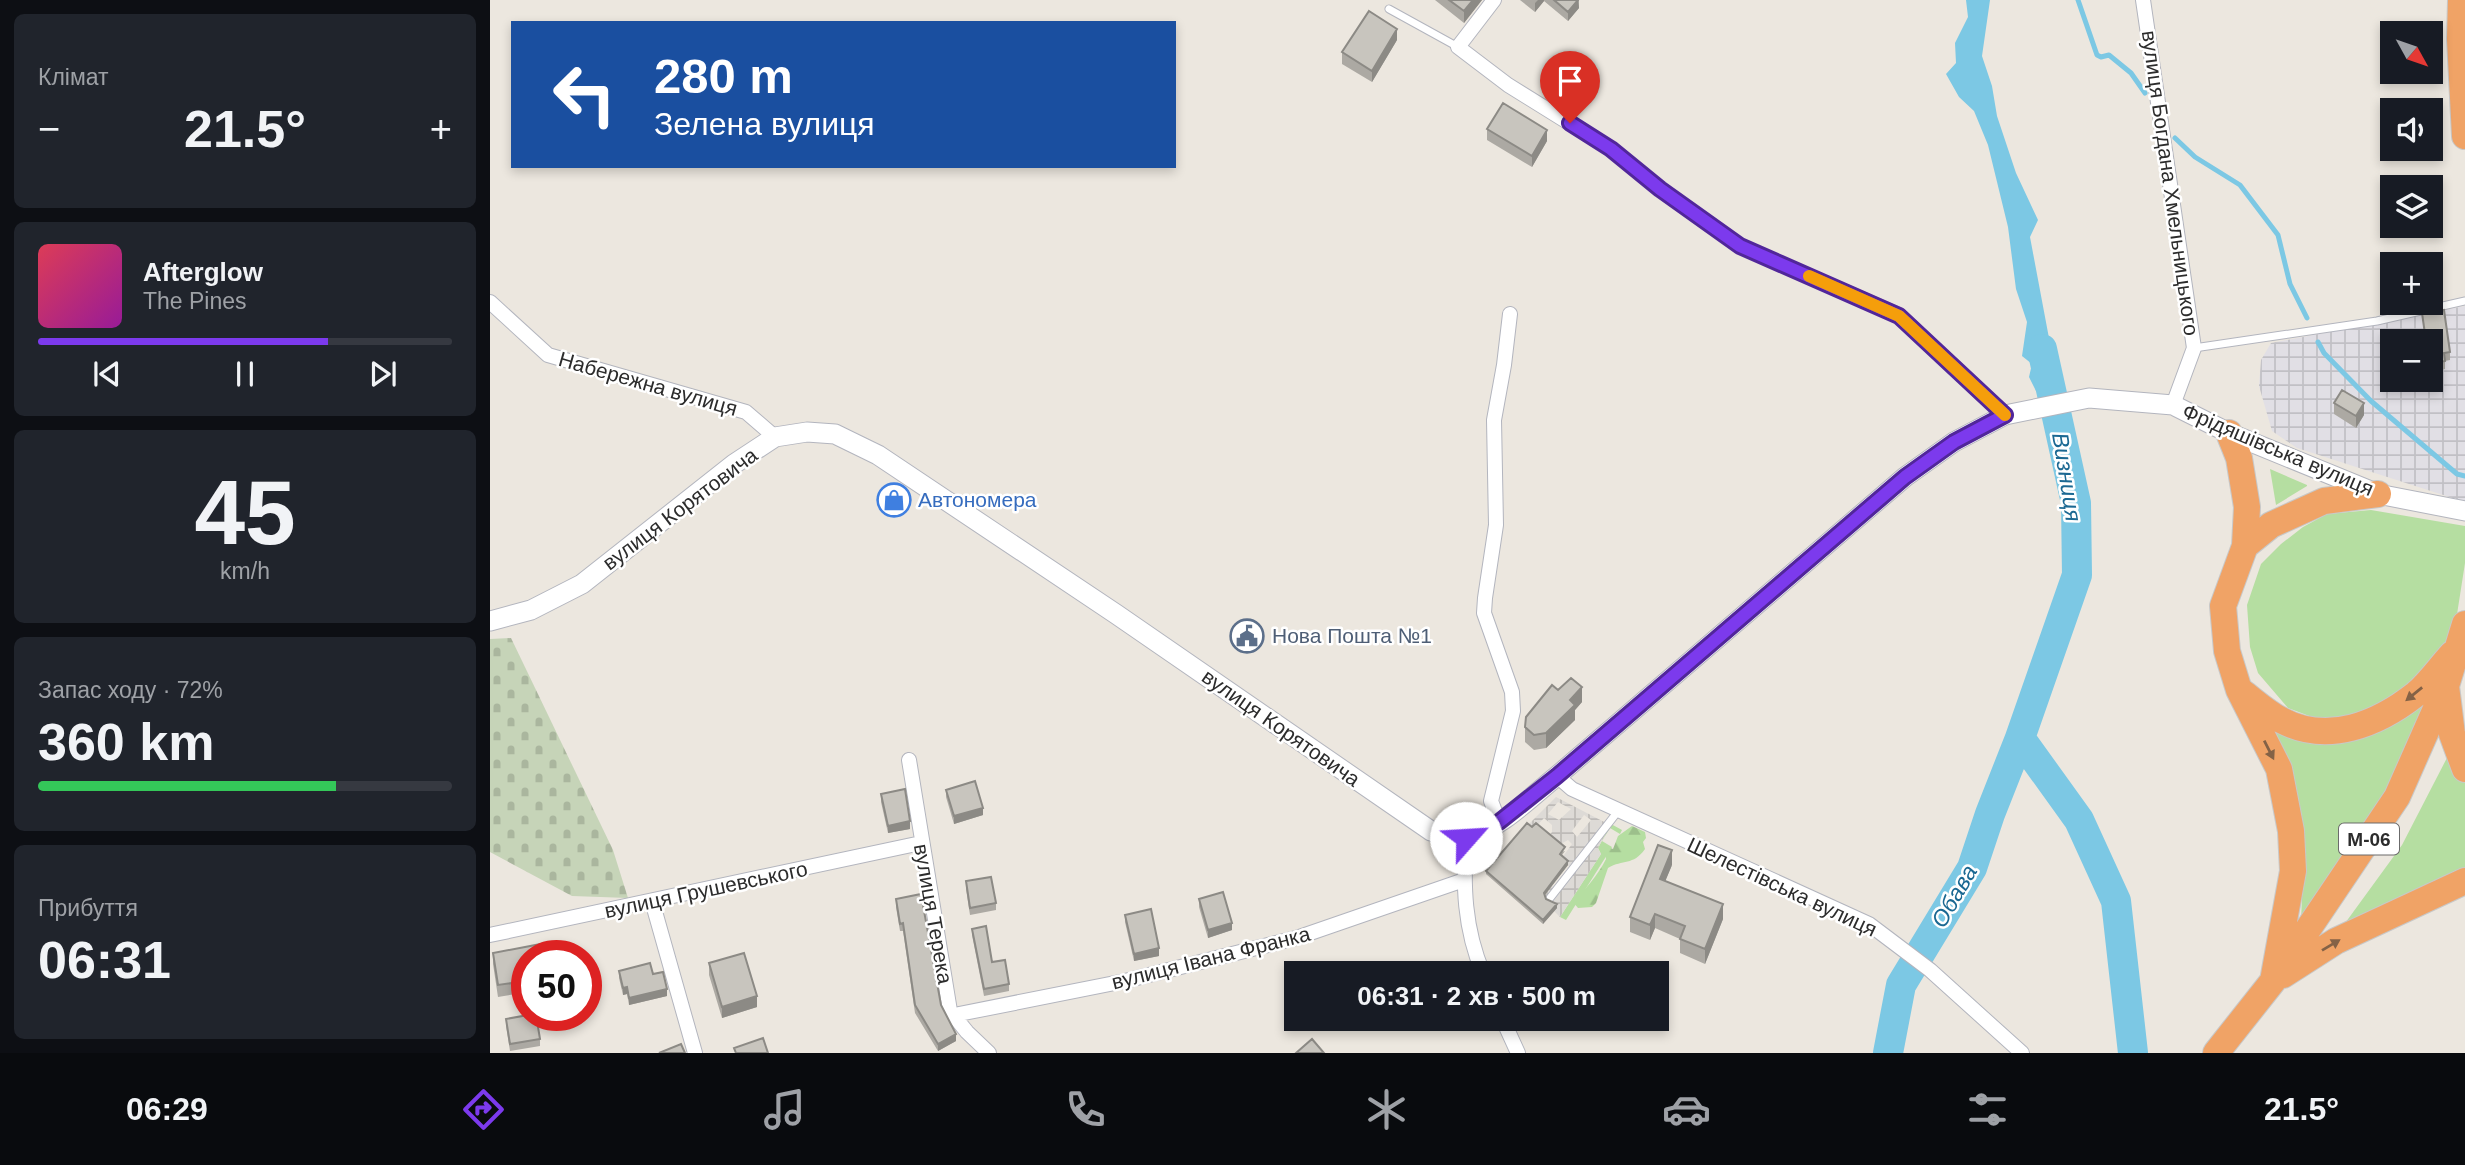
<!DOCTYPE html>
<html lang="uk">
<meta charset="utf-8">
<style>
:root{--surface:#171b24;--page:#20242c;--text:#f1f3f6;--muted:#9ea1a6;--line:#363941;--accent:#7c3aed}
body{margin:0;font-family:Arial,sans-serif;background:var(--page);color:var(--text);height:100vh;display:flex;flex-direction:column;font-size:26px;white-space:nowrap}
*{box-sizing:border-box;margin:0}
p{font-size:23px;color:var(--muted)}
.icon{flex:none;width:38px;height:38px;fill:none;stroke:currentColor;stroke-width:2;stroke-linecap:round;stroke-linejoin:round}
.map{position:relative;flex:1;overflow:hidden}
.panel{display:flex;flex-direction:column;gap:14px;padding:14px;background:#0d0f14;width:490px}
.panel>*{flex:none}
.hud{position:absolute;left:21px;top:21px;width:665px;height:147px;border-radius:0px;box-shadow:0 4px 10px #0003;background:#1a4fa0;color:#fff;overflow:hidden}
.needle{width:46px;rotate:130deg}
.controls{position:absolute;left:1890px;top:21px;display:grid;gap:14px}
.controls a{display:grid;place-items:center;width:63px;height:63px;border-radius:0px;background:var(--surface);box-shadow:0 4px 10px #0003;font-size:35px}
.speed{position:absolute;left:21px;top:940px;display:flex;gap:14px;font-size:35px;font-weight:700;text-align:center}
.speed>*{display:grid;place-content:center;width:91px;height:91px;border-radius:50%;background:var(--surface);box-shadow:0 4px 10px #0003;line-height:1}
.speed .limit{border:10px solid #d22;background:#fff;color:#111}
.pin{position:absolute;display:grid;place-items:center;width:60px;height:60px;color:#fff;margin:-72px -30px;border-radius:50% 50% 50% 0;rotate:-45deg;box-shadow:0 0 7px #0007}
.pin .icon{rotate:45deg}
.me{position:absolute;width:77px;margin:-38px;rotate:64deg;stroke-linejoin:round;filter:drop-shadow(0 0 5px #0008)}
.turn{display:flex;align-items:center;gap:24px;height:147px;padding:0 28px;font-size:32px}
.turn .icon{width:91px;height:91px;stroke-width:2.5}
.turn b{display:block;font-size:49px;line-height:60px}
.big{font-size:52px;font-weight:700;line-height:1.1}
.panel .tile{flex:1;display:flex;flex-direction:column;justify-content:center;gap:10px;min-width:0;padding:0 24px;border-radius:10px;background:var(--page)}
.panel .dial{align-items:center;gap:0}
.dial b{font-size:91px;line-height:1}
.song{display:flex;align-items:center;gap:21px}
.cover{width:84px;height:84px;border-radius:10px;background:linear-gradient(135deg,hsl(350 70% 55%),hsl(300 70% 35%))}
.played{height:7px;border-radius:4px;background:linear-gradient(90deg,var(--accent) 70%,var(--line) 70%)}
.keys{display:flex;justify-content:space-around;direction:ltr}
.heat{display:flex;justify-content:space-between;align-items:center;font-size:38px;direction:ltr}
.charge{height:10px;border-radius:5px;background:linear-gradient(90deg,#34c759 72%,var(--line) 0)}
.trip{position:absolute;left:794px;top:961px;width:385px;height:70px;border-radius:0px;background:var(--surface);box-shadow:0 4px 10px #0003;font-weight:700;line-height:70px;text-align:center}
.dock{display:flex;height:112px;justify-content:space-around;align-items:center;background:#090b0e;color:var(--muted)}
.dock .icon{width:49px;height:49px}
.dock .selected{color:var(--accent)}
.dock b{font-size:32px;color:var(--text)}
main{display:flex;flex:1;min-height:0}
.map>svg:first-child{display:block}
</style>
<main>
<section class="panel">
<div class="tile"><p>Клімат</p>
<div class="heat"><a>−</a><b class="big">21.5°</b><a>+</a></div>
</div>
<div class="tile">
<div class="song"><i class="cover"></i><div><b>Afterglow</b><p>The Pines</p></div></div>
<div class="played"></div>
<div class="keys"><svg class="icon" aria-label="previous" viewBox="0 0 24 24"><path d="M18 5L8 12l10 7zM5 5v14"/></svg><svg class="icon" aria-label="pause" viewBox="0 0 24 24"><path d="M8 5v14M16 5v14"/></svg><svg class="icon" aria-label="next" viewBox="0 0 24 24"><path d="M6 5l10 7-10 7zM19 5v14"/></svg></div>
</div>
<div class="tile dial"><b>45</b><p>km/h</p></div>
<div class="tile"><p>Запас ходу · 72%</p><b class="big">360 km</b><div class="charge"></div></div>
<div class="tile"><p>Прибуття</p><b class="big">06:31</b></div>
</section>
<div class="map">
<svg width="1975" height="1053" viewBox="0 0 1975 1053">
<defs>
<pattern id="industrial-grid" width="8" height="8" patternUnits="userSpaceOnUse" patternTransform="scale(1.75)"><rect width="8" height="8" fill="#e1dfe5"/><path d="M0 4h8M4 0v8" fill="none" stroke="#c1c0c5"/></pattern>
<pattern id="forest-firs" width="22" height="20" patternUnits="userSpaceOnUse" patternTransform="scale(1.75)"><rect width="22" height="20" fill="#b5dea1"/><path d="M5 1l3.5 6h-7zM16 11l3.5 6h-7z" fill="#9cbf8b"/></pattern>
<pattern id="cemetery-stones" width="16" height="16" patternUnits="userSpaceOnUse" patternTransform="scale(1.75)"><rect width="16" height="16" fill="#c6d4b8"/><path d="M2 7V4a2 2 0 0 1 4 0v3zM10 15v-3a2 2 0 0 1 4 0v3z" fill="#aab69e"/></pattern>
<pattern id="plaza-grid" width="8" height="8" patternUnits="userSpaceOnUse" patternTransform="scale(1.75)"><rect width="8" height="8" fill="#dddad6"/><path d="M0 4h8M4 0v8" fill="none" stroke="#bebbb8"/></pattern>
</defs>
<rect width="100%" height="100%" fill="#ece7df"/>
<path fill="url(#industrial-grid)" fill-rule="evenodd" d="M1975,306V502L1807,448L1782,431L1769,386L1771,360L1781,343ZM1902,341H1941V380H1902Z"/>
<path fill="#b5dea1" d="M1780,469L1817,485V486L1786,505Z
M1881,510L1975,526V563L1963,640L1893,709L1838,723L1798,708L1768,673L1760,647L1757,605L1771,564L1791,544L1813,527L1837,514Z
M1932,706L1940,712L1897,795L1811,921L1813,874L1799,769L1785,729L1863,738Z
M1960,752L1975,778V873L1853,926L1912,845Z
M1121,824L1132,830L1130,834L1120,828L1112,841L1122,847L1076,920L1070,917L1111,854L1108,848Z"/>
<path fill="url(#forest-firs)" d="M1142,826L1155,832L1156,838L1153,842L1155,849C1143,866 1133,859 1118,868L1106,903L1102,907L1088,908L1083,902C1095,890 1108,875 1116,859L1114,848L1116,846L1123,849L1128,836Z"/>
<path fill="url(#cemetery-stones)" d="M21,638L123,850L138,898L82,896L0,852V639Z"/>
<path fill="url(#plaza-grid)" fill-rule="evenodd" d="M1066,797L1120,825L1108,848L1111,854L1070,917L1064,911L1067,907L1038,883L1046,874L1063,887L1080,867L1071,859L1082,844L1078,840L1069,845L1054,841L1062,832V825L1054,818L1042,831L1037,826ZM1068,802L1081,809L1069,820L1058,814ZM1094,815L1101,820L1087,837L1082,831Z"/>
<path fill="#7cc8e4" d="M1476,0H1500L1492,56L1502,86L1507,116L1526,173L1548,220L1540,237L1568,386L1546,391L1539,377L1542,364L1532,356L1537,322L1526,289L1518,227L1498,145L1484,111L1469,97L1456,74L1466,63L1465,43L1478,17Z"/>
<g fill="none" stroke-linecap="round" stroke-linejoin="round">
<path stroke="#7cc8e4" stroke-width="5" d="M1588,0L1607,55L1611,57L1619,55L1641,73L1655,93
M1685,138L1705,157L1750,185L1788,235L1800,284L1817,318
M1828,342L1834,353L1881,401L1967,474L1975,476"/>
<path stroke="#7cc8e4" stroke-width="30" d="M1552,349L1586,503L1587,575L1530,738L1589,820L1626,901L1643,1053
M1398,1053L1411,985L1482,868L1500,814L1530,738"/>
<defs>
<path id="lane" d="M899,9L968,47
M1704,348L1887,321L1975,301
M1060,898L1129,810"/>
<path id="street" d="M1004,0L968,47L1018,85L1121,149L1170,189L1250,246L1409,315L1515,415
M1653,0L1704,348L1683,405
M0,302L58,355L256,412L285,437
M419,760L460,1011L477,1032L499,1053
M1067,776L1082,789L1379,924L1440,970L1532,1053
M1009,822L1001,801L1023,711L1022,692L994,613L995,598L1006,525L1004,420L1014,365L1020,314
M976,838C973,885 974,928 993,973
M162,901L205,1053
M0,935L431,843
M464,1015L635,981L806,938L974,880
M1012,1018L1028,1053"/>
<path id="secondary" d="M0,621L41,610L92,584L244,464L285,437L317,432L345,434L388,455L626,614L941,831C953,835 965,840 978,837C1009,830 1043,795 1067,776L1415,477L1464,442L1515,415L1599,398L1683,405L1739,433L1888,494L1975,511"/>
<path id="highway" d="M1971,0L1970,39L1975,136
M1739,433L1749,458L1757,507L1755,546L1733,606L1737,651L1749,690L1789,769L1801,831L1803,871L1783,981
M1755,546L1781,525L1834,501L1888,494
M1956,686L1962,734L1975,769
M1752,692C1764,701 1777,713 1791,720C1838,745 1888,724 1926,694C1939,683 1950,667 1962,654
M1793,975L1846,941L1975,881
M1726,1053L1783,981L1907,797L1956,686L1975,624"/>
</defs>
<use href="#lane" stroke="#b3b5be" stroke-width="9"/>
<use href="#street" stroke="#b3b5be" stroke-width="16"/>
<use href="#secondary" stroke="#b3b5be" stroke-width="21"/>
<use href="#highway" stroke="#c8c8c8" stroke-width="28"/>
<use href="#lane" stroke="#fff" stroke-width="7"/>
<use href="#street" stroke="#fff" stroke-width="14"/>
<use href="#secondary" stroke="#fff" stroke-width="19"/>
<use href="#highway" stroke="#f0a366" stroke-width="26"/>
</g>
<path fill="#aca9a3" d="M945,0H992L974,23Z
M1030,0H1089V8L1078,21L1054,1L1045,12Z
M907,40L882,82L852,64V52Z
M997,129L1057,141L1042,167L997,140Z
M1932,313L1960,352V360L1955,361V369L1941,371V341H1935Z
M1844,403L1874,415L1866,428L1844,414Z
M1068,690L1092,702L1085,710V720L1056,748L1044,750L1035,742V727Z
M456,790L493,815L464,824L456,797Z
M391,794L420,829L398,833L391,802Z
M1075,851L1072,855L1078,865L1055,895L1056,899L1067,908L1053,924L996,874V871Z
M1182,865L1175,881L1233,919L1215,964L1190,953V939L1165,928L1160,940L1140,932V917Z
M476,881L506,903V910L480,915L476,889Z
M406,899L466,1041L448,1051L425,1013L413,931H410L406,907Z
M709,899L742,930L718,938L709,907Z
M635,915L669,956L644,961L635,922Z
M482,929L502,962L519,984V991L494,996L482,935Z
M3,953L37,956V992L8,997L3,964Z
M219,963L267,1007L232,1018L219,975Z
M129,971L163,974L177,996L139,1005L137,994L133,995L129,978Z
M16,1019L50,1039V1046L20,1051L16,1026Z"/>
<path fill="#8c8a85" d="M983,0H992L974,23V11Z
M1048,0H1054V1L1045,12V3Z
M1088,0L1089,8L1078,21V12Z
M907,29V40L882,82V71Z
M1057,130V141L1042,167V156Z
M1874,403V415L1866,428V416Z
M1092,687V702L1085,710V720L1056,748V733L1080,700Z
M493,808V815L464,824V816Z
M420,821V829L398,833V826Z
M1182,850V865L1170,894V879Z
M1078,861V865L1054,896V893Z
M1067,904V908L1053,924V920Z
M1233,904V919L1215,964V949Z
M1165,914V928L1160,940V925Z
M742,923V930L718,938V930Z
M669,948V956L644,961V954Z
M137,987V994L133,995V988Z
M177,989V996L139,1005V998Z
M267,996V1007L232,1018V1007Z
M466,1034V1041L448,1051V1044Z"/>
<path fill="#c8c5be" stroke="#8c8a85" stroke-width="2" d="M959,0H983L974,11Z
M1064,0H1088L1078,12Z
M879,11L907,29L882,71L852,52Z
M1013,103L1057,130L1042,156L997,129Z
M1954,310L1960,352L1954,353L1955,361L1941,364V341H1936L1932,313Z
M1852,390L1874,403L1866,416L1844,403Z
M1081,678L1092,687L1080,700L1085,705L1056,733L1044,735L1035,727L1036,717L1062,685L1068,690Z
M485,781L493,808L464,816L456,790Z
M415,789L420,821L398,826L391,794Z
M1037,823L1042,827L1046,823L1075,847L1070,854L1078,861L1054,893L1056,899L1067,904L1053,920L996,871Z
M1168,845L1182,850L1170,879L1233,904L1215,949L1190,939L1195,926L1165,914L1160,925L1140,917Z
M501,877L506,903L480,908L476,881Z
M733,892L742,923L718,930L709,899Z
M431,894L451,1005L466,1034L448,1044L425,1005L413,923L410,924L406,899Z
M661,909L669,948L644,954L635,915Z
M496,926L502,962L515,960L519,984L494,989L482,929Z
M56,943L58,956H37V981L8,985L3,953Z
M254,953L267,996L232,1007L219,963Z
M160,963L163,974L173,972L177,989L139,998L137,987L133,988L129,971Z
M38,1015H46L50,1039L20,1044L16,1019Z
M273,1038L278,1053H246L244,1048Z
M822,1039L834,1053H806Z
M191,1044L195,1053H169Z"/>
<defs><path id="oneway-solid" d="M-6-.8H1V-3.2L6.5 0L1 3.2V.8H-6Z" transform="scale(1.75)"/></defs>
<g fill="#846246">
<use href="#oneway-solid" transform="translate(1924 694) rotate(141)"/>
<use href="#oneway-solid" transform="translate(1779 750) rotate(63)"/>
<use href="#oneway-solid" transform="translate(1841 945) rotate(-31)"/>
</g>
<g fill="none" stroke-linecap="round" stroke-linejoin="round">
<defs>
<path id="route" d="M976,838L1009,822L1067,776L1415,477L1464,442L1515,415L1409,316L1250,246L1170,189L1121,149L1080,123"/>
</defs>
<use href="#route" stroke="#51269a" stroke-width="18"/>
<use href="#route" stroke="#7c3aed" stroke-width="12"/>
<path stroke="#f59e0b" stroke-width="12" d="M1319,276L1409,316L1515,415"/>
</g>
<defs>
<symbol id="shop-ring" viewBox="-11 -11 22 22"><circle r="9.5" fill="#fff" stroke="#3f7fe0" stroke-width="1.5"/><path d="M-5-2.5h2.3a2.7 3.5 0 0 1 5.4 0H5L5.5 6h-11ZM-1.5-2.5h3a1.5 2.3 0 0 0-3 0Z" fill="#3f7fe0"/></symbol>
<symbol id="civic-ring" viewBox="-11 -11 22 22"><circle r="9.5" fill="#fff" stroke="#5c6f8a" stroke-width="1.5"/><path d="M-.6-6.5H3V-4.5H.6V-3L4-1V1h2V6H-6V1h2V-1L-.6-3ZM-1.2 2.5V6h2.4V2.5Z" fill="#5c6f8a"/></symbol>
</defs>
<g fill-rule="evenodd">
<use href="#shop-ring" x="385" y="481" width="38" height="38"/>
<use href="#civic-ring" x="738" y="617" width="38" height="38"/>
</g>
<g text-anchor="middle" stroke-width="5" stroke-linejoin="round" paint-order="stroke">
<rect fill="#fff" stroke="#6b6b6b" stroke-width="2" x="1849" y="823.5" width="60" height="31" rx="5"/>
<g font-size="19" font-weight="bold" fill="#2c2c2c">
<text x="1879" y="846">М-06</text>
</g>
<g font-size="21" fill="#2c2c2c" stroke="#fff">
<text transform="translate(1680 183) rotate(82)" y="7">вулиця Богдана Хмельницького</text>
<text transform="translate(158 384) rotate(16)" y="7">Набережна вулиця</text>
<text transform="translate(1788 450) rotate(23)" y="7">Фрідяшівська вулиця</text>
<text transform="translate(190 509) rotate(-37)" y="7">вулиця Корятовича</text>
<text transform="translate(791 728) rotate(35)" y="7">вулиця Корятовича</text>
<text transform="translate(1292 887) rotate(25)" y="7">Шелестівська вулиця</text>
<text transform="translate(216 890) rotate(-12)" y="7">вулиця Грушевського</text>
<text transform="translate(443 914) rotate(80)" y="7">вулиця Терека</text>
<text transform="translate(721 958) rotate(-14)" y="7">вулиця Івана Франка</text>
</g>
<g font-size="21" fill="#366cbe" stroke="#fff" text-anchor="start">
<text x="428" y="507">Автономера</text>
</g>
<g font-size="21" fill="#4e5e75" stroke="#fff" text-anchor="start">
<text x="782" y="643">Нова Пошта №1</text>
</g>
<g font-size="23" font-style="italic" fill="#1a6892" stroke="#fff">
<text transform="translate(1577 477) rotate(81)" y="8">Визниця</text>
<text transform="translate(1464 896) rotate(-60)" y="8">Обава</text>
</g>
</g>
</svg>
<div class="controls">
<a><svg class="needle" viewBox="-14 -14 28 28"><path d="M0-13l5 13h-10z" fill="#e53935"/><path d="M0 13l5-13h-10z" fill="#9ea1a6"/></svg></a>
<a><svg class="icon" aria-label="sound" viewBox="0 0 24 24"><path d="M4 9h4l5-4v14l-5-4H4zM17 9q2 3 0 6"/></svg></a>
<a><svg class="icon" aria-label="layers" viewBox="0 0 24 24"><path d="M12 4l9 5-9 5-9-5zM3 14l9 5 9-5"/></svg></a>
<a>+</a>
<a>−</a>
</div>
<div class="speed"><div class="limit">50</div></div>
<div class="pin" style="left:1080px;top:123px;background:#d93025"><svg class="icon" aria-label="arrive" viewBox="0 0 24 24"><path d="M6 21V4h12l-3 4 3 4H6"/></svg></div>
<svg class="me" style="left:976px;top:838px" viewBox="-20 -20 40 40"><circle r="19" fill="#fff"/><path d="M0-13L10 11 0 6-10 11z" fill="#7c3aed"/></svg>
<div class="trip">06:31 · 2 хв · 500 m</div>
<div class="hud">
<div class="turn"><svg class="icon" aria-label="left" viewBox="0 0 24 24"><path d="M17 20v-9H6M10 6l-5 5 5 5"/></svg><div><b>280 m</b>Зелена вулиця</div></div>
</div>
</div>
</main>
<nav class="dock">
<b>06:29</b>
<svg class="icon selected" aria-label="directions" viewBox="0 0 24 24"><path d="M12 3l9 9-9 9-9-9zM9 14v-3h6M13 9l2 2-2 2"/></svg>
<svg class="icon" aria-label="music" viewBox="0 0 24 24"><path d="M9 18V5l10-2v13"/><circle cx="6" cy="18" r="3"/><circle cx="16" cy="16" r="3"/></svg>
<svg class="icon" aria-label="phone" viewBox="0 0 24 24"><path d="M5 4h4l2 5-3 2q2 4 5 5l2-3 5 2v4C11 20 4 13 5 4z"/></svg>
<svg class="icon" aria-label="climate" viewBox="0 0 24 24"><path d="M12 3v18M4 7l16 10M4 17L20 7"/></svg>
<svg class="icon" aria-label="car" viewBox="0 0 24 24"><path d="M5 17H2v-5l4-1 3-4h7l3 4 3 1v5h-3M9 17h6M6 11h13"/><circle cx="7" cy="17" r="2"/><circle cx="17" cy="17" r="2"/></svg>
<svg class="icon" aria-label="filters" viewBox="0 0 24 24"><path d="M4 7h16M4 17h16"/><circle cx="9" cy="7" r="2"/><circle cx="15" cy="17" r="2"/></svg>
<b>21.5°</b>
</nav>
